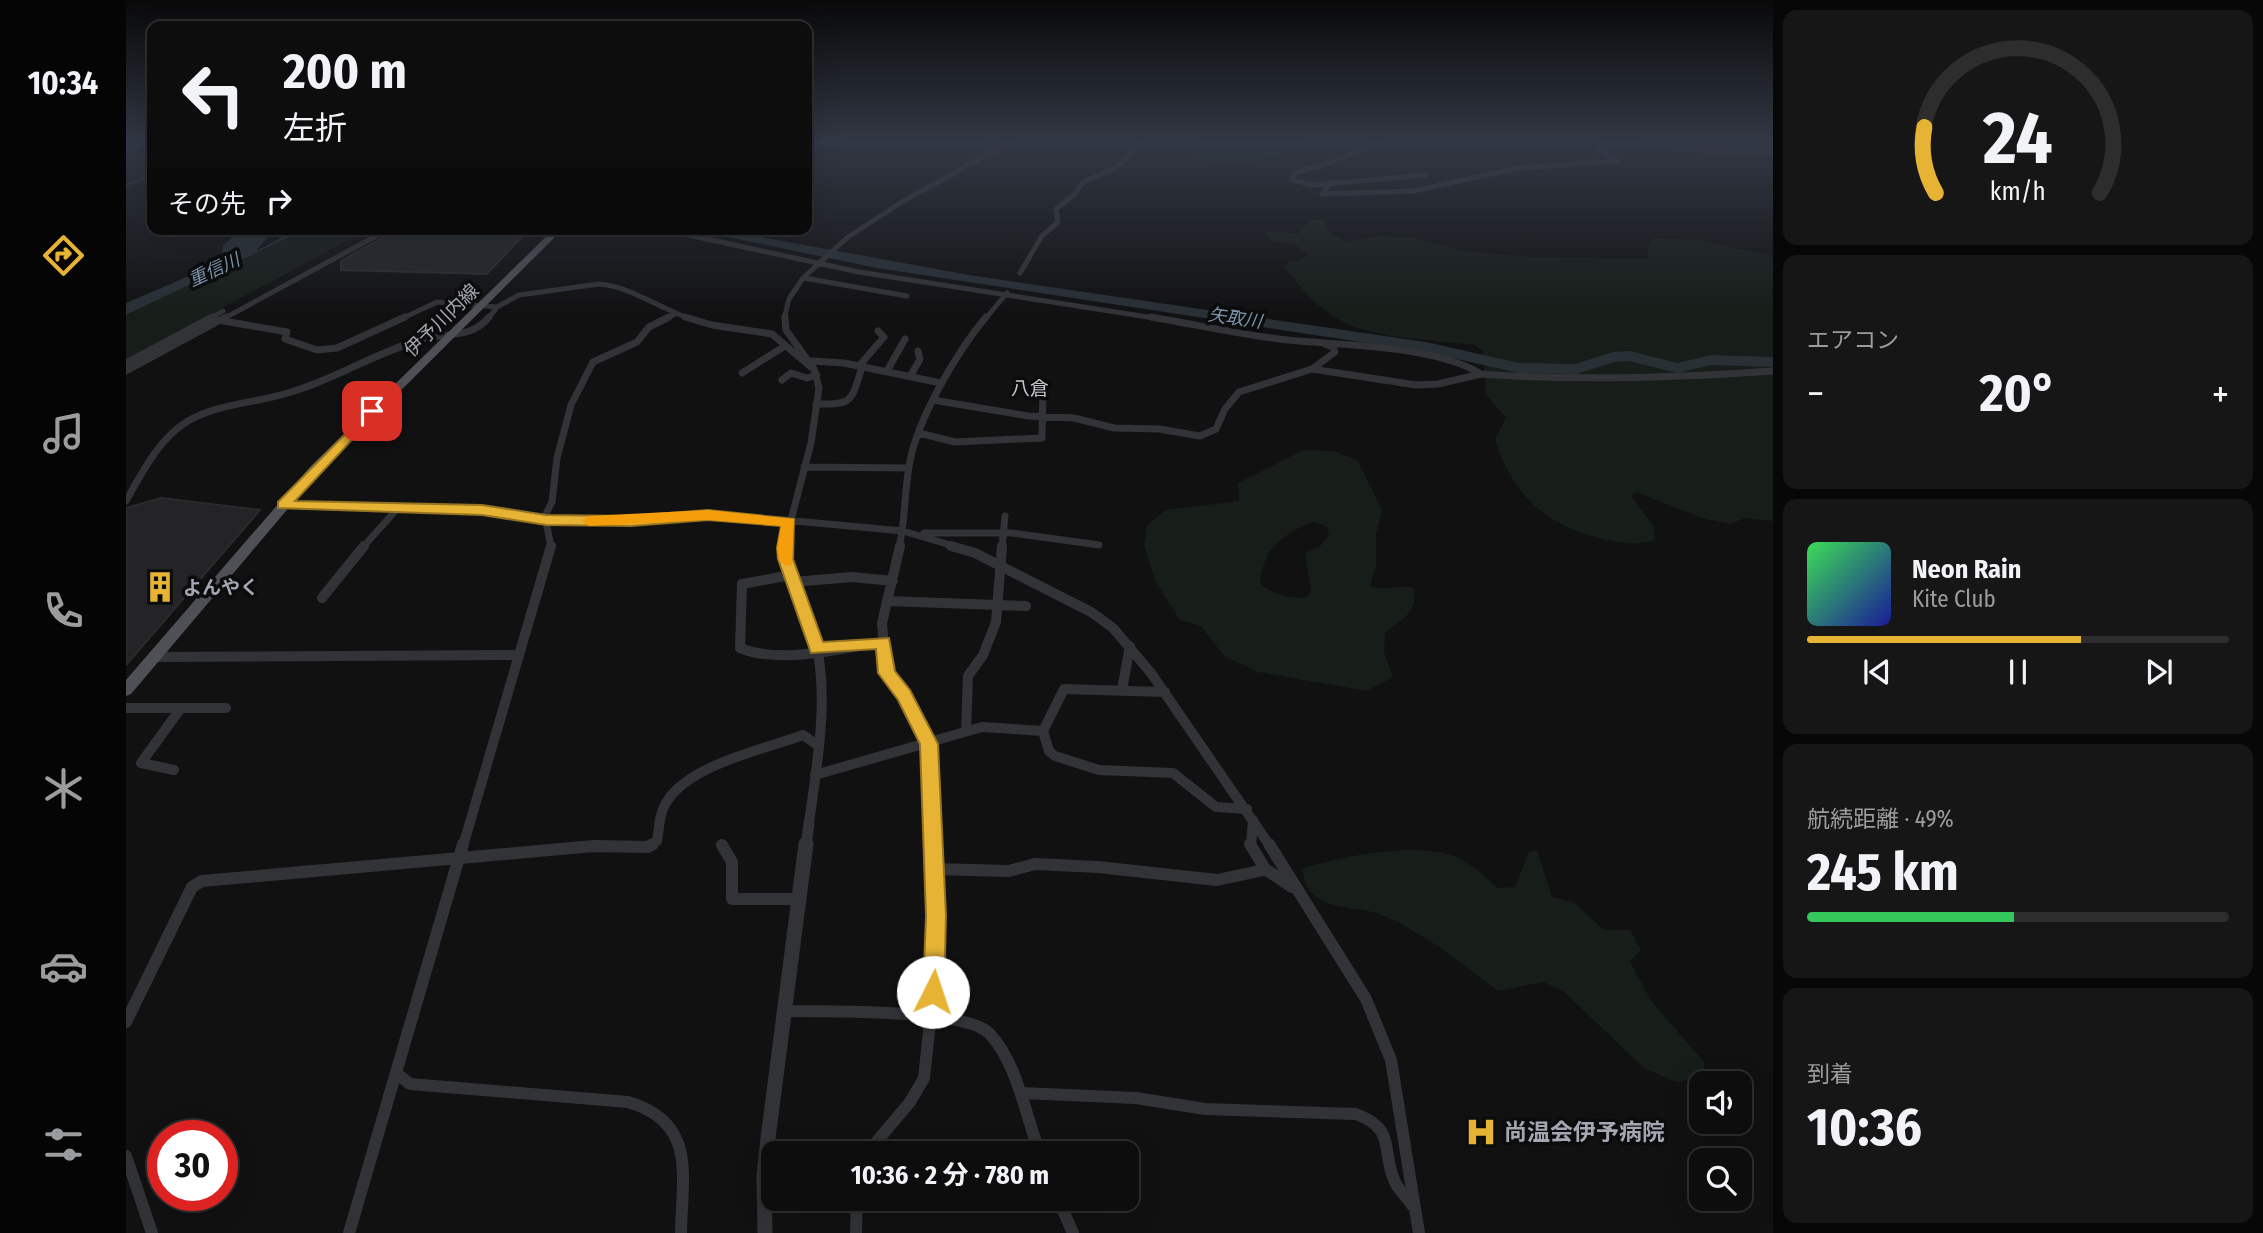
<!DOCTYPE html>
<html lang="ja">
<meta charset="utf-8">
<style>
:root{--surface:#0d0d0e;--page:#161617;--text:#f1f3f6;--muted:#9a9c9e;--line:#2d2d2e;--accent:#e6b335}
body{margin:0;font-family:"Fira Sans Condensed","Noto Sans JP",sans-serif;background:var(--page);color:var(--text);height:100vh;display:flex;flex-direction:column;font-size:26px;white-space:nowrap}
*{box-sizing:border-box;margin:0}
p{font-size:23px;color:var(--muted)}
.icon{flex:none;width:38px;height:38px;fill:none;stroke:currentColor;stroke-width:2;stroke-linecap:round;stroke-linejoin:round}
.map{position:relative;flex:1;overflow:hidden}
.sheet{display:flex;flex-direction:column;gap:10px;padding:10px;background:#070708;width:490px}
.sheet>*{flex:none}
.banner{position:absolute;left:21px;top:21px;width:665px;height:214px;border-radius:14px;box-shadow:0 7px 28px #0002,0 0 0 2px var(--line);background:#0d0d0e;color:var(--text);overflow:hidden}
.controls{position:absolute;left:1563px;top:1071px;display:grid;gap:14px}
.controls a{display:grid;place-items:center;width:63px;height:63px;border-radius:14px;background:var(--surface);box-shadow:0 7px 28px #0002,0 0 0 2px var(--line);font-size:35px}
.speed{position:absolute;left:21px;top:1120px;display:flex;gap:14px;font-size:35px;font-weight:700;text-align:center}
.speed>*{display:grid;place-content:center;width:91px;height:91px;border-radius:50%;background:var(--surface);box-shadow:0 7px 28px #0002,0 0 0 2px var(--line);line-height:1}
.speed .limit{border:10px solid #d22;background:#fff;color:#111}
.pin{position:absolute;display:grid;place-items:center;width:60px;height:60px;color:#fff;margin:-30px;border-radius:14px;box-shadow:0 4px 10px #0006}
.me{position:absolute;width:77px;margin:-38px;rotate:4deg;stroke-linejoin:round;filter:drop-shadow(0 0 5px #0008)}
.turn{display:flex;align-items:center;gap:24px;height:147px;padding:0 21px;font-size:32px}
.turn .icon{width:91px;height:91px;stroke-width:2.5}
.turn b{display:block;font-size:49px;line-height:60px}
.then{display:flex;align-items:center;height:66px;padding:0 21px;background:#0003;gap:14px;font-size:26px}
.big{font-size:52px;font-weight:700;line-height:1.1}
.sheet .card{flex:1;display:flex;flex-direction:column;justify-content:center;gap:10px;min-width:0;padding:0 24px;border-radius:14px;background:var(--page)}
.sheet .dial{align-items:center;gap:0}
.dial svg{height:182px;overflow:visible;fill:none;stroke:var(--line);stroke-width:7;stroke-linecap:round;text-anchor:middle}
.dial text{fill:var(--text);stroke:none}
.song{display:flex;align-items:center;gap:21px}
.cover{width:84px;height:84px;border-radius:10px;background:linear-gradient(135deg,hsl(130 70% 55%),hsl(240 70% 35%))}
.played{height:7px;border-radius:4px;background:linear-gradient(90deg,var(--accent) 65%,var(--line) 65%)}
.keys{display:flex;justify-content:space-around;direction:ltr}
.heat{display:flex;justify-content:space-between;align-items:center;font-size:38px;direction:ltr}
.charge{height:10px;border-radius:5px;background:linear-gradient(90deg,#34c759 49%,var(--line) 0)}
.trip{position:absolute;left:635px;top:1141px;width:378px;height:70px;border-radius:14px;background:var(--surface);box-shadow:0 7px 28px #0002,0 0 0 2px var(--line);font-weight:700;line-height:70px;text-align:center}
main{display:flex;flex:1;min-height:0}
.menu{display:flex;flex-direction:column;width:126px;justify-content:space-around;align-items:center;background:#050506;color:var(--muted)}
.menu .icon{width:49px;height:49px}
.menu .active{color:var(--accent)}
.menu b{font-size:32px;color:var(--text)}
.map>svg:first-child{display:block}
</style>
<main>
<nav class="menu">
<b>10:34</b>
<svg class="icon active" aria-label="directions" viewBox="0 0 24 24"><path d="M12 3l9 9-9 9-9-9zM9 14v-3h6M13 9l2 2-2 2"/></svg>
<svg class="icon" aria-label="music" viewBox="0 0 24 24"><path d="M9 18V5l10-2v13"/><circle cx="6" cy="18" r="3"/><circle cx="16" cy="16" r="3"/></svg>
<svg class="icon" aria-label="phone" viewBox="0 0 24 24"><path d="M5 4h4l2 5-3 2q2 4 5 5l2-3 5 2v4C11 20 4 13 5 4z"/></svg>
<svg class="icon" aria-label="climate" viewBox="0 0 24 24"><path d="M12 3v18M4 7l16 10M4 17L20 7"/></svg>
<svg class="icon" aria-label="car" viewBox="0 0 24 24"><path d="M5 17H2v-5l4-1 3-4h7l3 4 3 1v5h-3M9 17h6M6 11h13"/><circle cx="7" cy="17" r="2"/><circle cx="17" cy="17" r="2"/></svg>
<svg class="icon" aria-label="filters" viewBox="0 0 24 24"><path d="M4 7h16M4 17h16"/><circle cx="9" cy="7" r="2"/><circle cx="15" cy="17" r="2"/></svg>
</nav>
<div class="map">
<svg width="1647" height="1233" viewBox="0 0 1647 1233">
<rect width="100%" height="100%" fill="#111112"/>
<path fill="#171d18" fill-rule="evenodd" d="M1078,142H1184L1127,164L1082,163L1074,155L1054,148Z
M1186,219L1198,221L1205,235L1224,242L1252,236L1286,238L1345,252L1405,257L1523,259L1522,247L1528,238L1571,240L1647,256V521L1619,518L1605,524L1579,519L1510,492L1505,496L1528,527L1529,540C1512,546 1496,543 1477,539C1420,526 1386,495 1369,439L1380,418L1360,395L1357,352L1349,345C1314,341 1244,338 1215,321C1192,309 1175,288 1159,268L1163,261L1175,260L1182,253L1167,244L1144,240L1139,234L1144,231L1171,234Z
M180,229H243L0,360V315Z
M1177,450L1207,451L1231,460L1256,510L1250,534V565L1244,586C1260,592 1271,584 1288,588C1292,613 1277,619 1259,633L1258,652L1267,677L1241,691L1132,672L1098,656L1075,626L1054,620L1030,583L1018,545L1021,526L1039,510L1113,501L1112,483ZM1187,522L1201,526L1203,536L1193,547L1179,553L1185,592L1180,598C1162,598 1147,595 1134,583C1137,549 1156,534 1187,522Z
M1411,850L1426,897L1447,902L1478,930H1504L1515,950L1504,962L1526,1002L1578,1062V1073L1552,1083L1518,1068L1437,991L1417,982L1372,991C1335,963 1300,934 1258,916C1236,906 1210,911 1190,897C1181,891 1176,878 1177,868C1217,857 1276,844 1317,853C1339,857 1355,873 1371,888L1389,887L1403,852Z"/>
<path fill="#282f35" d="M117,229H149L130,251L171,229H180L0,315V303L98,261L101,255L96,254L97,245Z"/>
<g fill="none" stroke-linecap="round" stroke-linejoin="round">
<path stroke="#282f35" stroke-width="2.5" d="M0,185L26,175"/>
<path fill="#282f35" fill-rule="evenodd" d="M564,229H591L843,275L1300,342L1393,363L1449,364L1487,352L1504,351L1551,363L1585,355L1647,357V367L1585,365L1551,373L1504,361L1489,362L1450,374L1393,373L1300,352L751,268Z"/>
</g>
<path fill="#242426" stroke="#2b2b2e" stroke-width="2" d="M272,229H403L361,274L215,270V261Z
M35,498L134,510L0,665V508Z"/>
<g fill="none" stroke-linecap="round" stroke-linejoin="round">
<path stroke="#323337" stroke-width="5" d="M727,142L734,146L856,142
M1252,142L1207,162L1169,173L1166,180L1188,185L1300,175
M681,149L699,142
M0,150L26,143
M1205,182L1196,194L1287,191L1392,168L1490,161L1472,148L1479,144L1647,154
M535,229L733,272L1035,319
M894,273L916,236L932,222L930,209L948,195L957,182L990,168L1017,142
M678,278L781,296
M83,319L97,311
M97,319L263,229
M275,319L311,302L371,307L393,295L473,284C504,286 534,309 565,319
M362,319L371,307
M540,319L549,314
M658,319L663,299L677,278L722,237L776,202L884,142
M859,319L881,293"/>
<path stroke="#323337" stroke-width="7" d="M559,317L586,325L646,334L685,367
M92,320L161,332L159,339L191,350L211,348L279,317
M686,361L718,363L815,383
M0,363L86,317
M733,366L758,337L752,331
M1186,369L1209,352L1207,347L1199,344
M0,371L100,317
M761,371L779,339
M616,373L659,346
M1355,374C1453,381 1549,378 1647,371
M785,375L794,359L792,351
M656,380L665,373L681,378L691,375
M807,400L902,416L948,418L988,428L1033,429L1074,436L1090,429L1099,409L1113,392L1186,369L1290,385L1312,384L1355,374C1312,347 1223,345 1172,341C1123,337 1073,325 1025,317
M690,404C728,405 725,401 736,367
M793,433L829,442L916,438L917,390
M678,467L783,468
M0,501C16,473 33,438 62,421C93,403 132,403 165,392C210,379 250,352 295,340C320,332 346,339 363,317
M157,505L356,510L420,520L505,521L558,516H614L777,531L831,547
M798,533H886L973,545
M237,547L272,508
M425,547L419,516L426,502L431,458L445,405L467,362L511,342L523,327L543,317
M658,547L685,443L693,388L688,369L660,330L659,317
M773,547C780,519 778,489 784,461C792,418 832,350 860,317
M876,547L879,516"/>
<path stroke="#323337" stroke-width="10" d="M658,546C659,581 682,608 690,642C703,701 691,763 683,823
M774,546L756,623L760,673L778,695L803,744L806,846
M825,546L849,553L965,612L987,628L1025,673L1144,846
M665,575L616,584L614,648C656,665 713,648 757,642
M667,582L726,577L767,581
M196,598L238,546
M761,601L900,606
M27,657L393,655
M996,690L1004,646
M0,708H100
M840,731L842,676L857,655L870,622L876,546
M917,731L938,689L1039,692
M48,770L15,763L55,708
M689,775L856,727L917,731L923,751L929,756L973,770L1047,773L1090,807L1121,809
M337,846L425,546
M524,846L531,841C533,831 533,818 537,809C554,766 637,750 677,735L691,745
M1125,846L1127,820"/>
<path stroke="#323337" stroke-width="12" d="M1124,844L1139,869L1166,887
M1143,844L1240,999L1265,1060L1293,1233
M596,845L606,862V899H673
M808,869L883,871L909,864L972,867L1091,880L1138,870
M658,1011C697,1012 841,1008 864,1034C892,1065 899,1115 914,1153
M0,1022L66,887L76,881L468,846L522,847L527,844
M270,1073L284,1084L502,1102C571,1122 556,1175 555,1233
M895,1093L1010,1098L1079,1109L1230,1114C1272,1130 1254,1150 1269,1182C1273,1191 1281,1197 1286,1205
M741,1153L784,1102L798,1078L810,968L806,844
M0,1156L26,1233
M932,1199L947,1233
M223,1233L337,844
M730,1233L731,1199"/>
<path stroke="#323337" stroke-width="11" d="M680,846L683,823"/>
<path stroke="#323337" stroke-width="15" d="M639,1233L638,1176L642,1138L680,844"/>
<path fill="#4e5056" fill-rule="evenodd" d="M428,229H437L193,472L5,694L0,696V680L185,466Z"/>
</g>
<linearGradient id="sky" x2="0" y2="1"><stop stop-color="#09090a"/><stop offset="0.45" stop-color="#323844"/><stop offset="1" stop-color="#323844" stop-opacity="0"/></linearGradient>
<rect width="1647" height="314" fill="url(#sky)"/>
<path fill="#e6b335" stroke="#967422" stroke-width="2" d="M246,407L252,411L250,414L169,501L356,505L420,515L505,516L582,510L668,519L667,559L697,642L763,638L769,671L784,690L812,744L820,916L818,992L815,1000L807,1003L800,1000L797,992L800,916L794,744L772,700L752,673L750,649L685,653L652,559L651,548L655,526L582,520L505,526L420,525L356,515L152,508V502Z"/>
<path fill="#f59e0b" d="M582,510L668,519L666,565L660,566L653,561L651,548L655,526L582,520L463,526L456,521L463,516Z"/>
<defs>
<symbol id="building-bare" viewBox="-9 -9 18 18"><path d="M-4-6H4V6H1V3H-1V6H-4ZM-2.5-4.3h1.7v1.8h-1.7ZM.8-4.3h1.7v1.8H.8ZM-2.5-1h1.7V.8h-1.7ZM.8-1h1.7V.8H.8Z" fill="#e6b335" stroke="#0c0c0d" stroke-width="2.5" paint-order="stroke"/></symbol>
<symbol id="hospital-bare" viewBox="-9 -9 18 18"><path d="M-5-5h3v3.5h4V-5h3V5h-3V1.5h-4V5h-3Z" fill="#e6b335" stroke="#0c0c0d" stroke-width="2.5" paint-order="stroke"/></symbol>
</defs>
<g fill-rule="evenodd">
<use href="#building-bare" x="12" y="565" width="44" height="44"/>
<use href="#hospital-bare" x="1333" y="1110" width="44" height="44"/>
</g>
<g text-anchor="middle" stroke-width="7" stroke-linejoin="round" paint-order="stroke">
<g font-size="18" font-style="italic" fill="#7b93ac" stroke="#0c0c0d">
<text transform="translate(88 270) rotate(-25)" y="6">重信川</text>
<text transform="translate(1109 318) rotate(8)" y="6">矢取川</text>
</g>
<g font-size="19" fill="#a3a7b2" stroke="#0c0c0d">
<text transform="translate(315 320) rotate(-44)" y="7">伊予川内線</text>
</g>
<g font-size="19" fill="#c4c6ce" stroke="#0c0c0d">
<text x="904" y="395">八倉</text>
</g>
<g font-size="19" font-weight="bold" fill="#a3a7b2" stroke="#0c0c0d" text-anchor="start">
<text x="57" y="594">よんやく</text>
</g>
<g font-size="23" font-weight="bold" fill="#a3a7b2" stroke="#0c0c0d" text-anchor="start">
<text x="1378" y="1140">尚温会伊予病院</text>
</g>
</g>
</svg>
<div class="controls">
<a><svg class="icon" aria-label="sound" viewBox="0 0 24 24"><path d="M4 9h4l5-4v14l-5-4H4zM17 9q2 3 0 6"/></svg></a>
<a><svg class="icon" aria-label="search" viewBox="0 0 24 24"><circle cx="10" cy="10" r="6"/><path d="M15 15l6 6"/></svg></a>
</div>
<div class="speed"><div class="limit">30</div></div>
<div class="pin" style="left:246px;top:411px;background:#d93025"><svg class="icon" aria-label="arrive" viewBox="0 0 24 24"><path d="M6 21V4h12l-3 4 3 4H6"/></svg></div>
<svg class="me" style="left:807px;top:992px" viewBox="-20 -20 40 40"><circle r="19" fill="#fff"/><path d="M0-13L10 11 0 6-10 11z" fill="#e6b335"/></svg>
<div class="trip">10:36 · 2 分 · 780 m</div>
<div class="banner">
<div class="turn"><svg class="icon" aria-label="left" viewBox="0 0 24 24"><path d="M17 20v-9H6M10 6l-5 5 5 5"/></svg><div><b>200 m</b>左折</div></div>
<div class="then">その先<svg class="icon" aria-label="right" viewBox="0 0 24 24"><path d="M7 20v-9h11M14 6l5 5-5 5"/></svg></div>
</div>
</div>
<section class="sheet">
<div class="card dial"><svg viewBox="0 0 100 80">
<path d="M14 69A42 42 0 1 1 86 69"/>
<path d="M14 69A42 42 0 0 1 9 40" stroke="#e6b335"/>
<text x="50" y="56" font-size="32" font-weight="700">24</text>
<text x="50" y="72" font-size="11">km/h</text>
</svg></div>
<div class="card"><p>エアコン</p>
<div class="heat"><a>−</a><b class="big">20°</b><a>+</a></div>
</div>
<div class="card">
<div class="song"><i class="cover"></i><div><b>Neon Rain</b><p>Kite Club</p></div></div>
<div class="played"></div>
<div class="keys"><svg class="icon" aria-label="previous" viewBox="0 0 24 24"><path d="M18 5L8 12l10 7zM5 5v14"/></svg><svg class="icon" aria-label="pause" viewBox="0 0 24 24"><path d="M8 5v14M16 5v14"/></svg><svg class="icon" aria-label="next" viewBox="0 0 24 24"><path d="M6 5l10 7-10 7zM19 5v14"/></svg></div>
</div>
<div class="card"><p>航続距離 · 49%</p><b class="big">245 km</b><div class="charge"></div></div>
<div class="card"><p>到着</p><b class="big">10:36</b></div>
</section>
</main>
